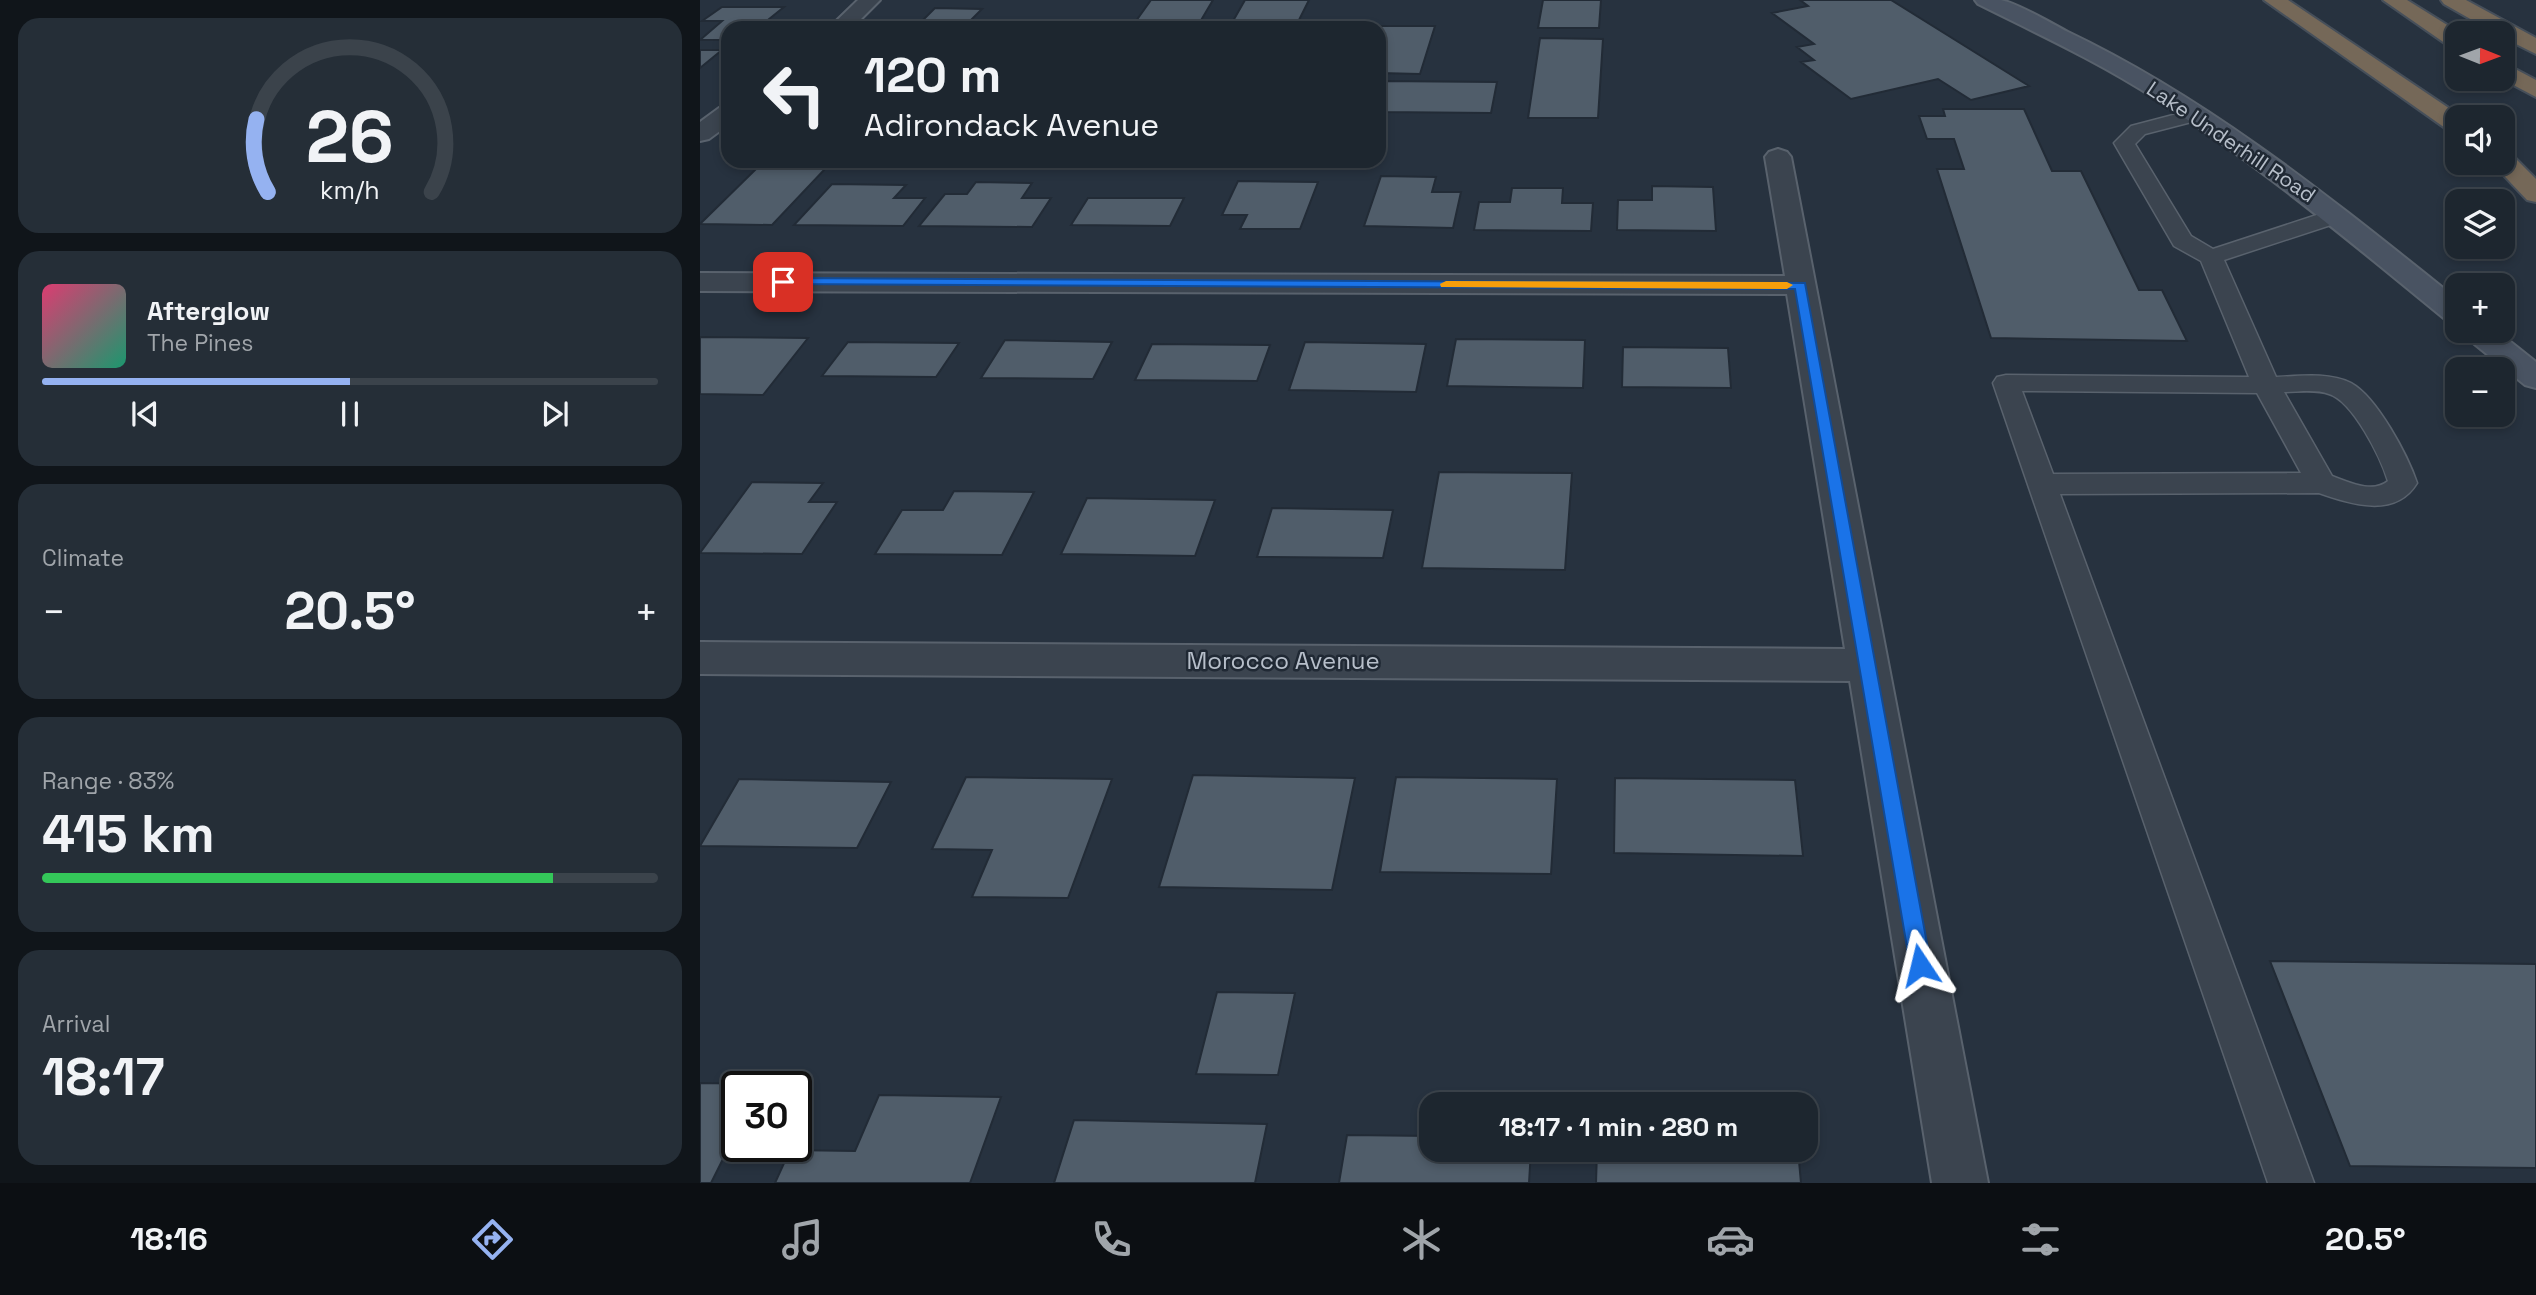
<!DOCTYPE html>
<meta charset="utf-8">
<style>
:root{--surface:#1d262f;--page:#252e37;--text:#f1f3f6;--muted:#a0a5aa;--line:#3b434b;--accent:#95b2f1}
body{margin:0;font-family:"Space Grotesk",sans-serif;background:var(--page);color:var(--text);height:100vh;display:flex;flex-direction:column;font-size:26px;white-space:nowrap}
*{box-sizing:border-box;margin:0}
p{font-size:23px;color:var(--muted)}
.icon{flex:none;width:38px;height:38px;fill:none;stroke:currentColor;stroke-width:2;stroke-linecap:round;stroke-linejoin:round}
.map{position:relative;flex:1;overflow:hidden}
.sheet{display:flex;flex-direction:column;gap:18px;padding:18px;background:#10151a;width:700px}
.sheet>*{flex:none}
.top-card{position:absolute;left:21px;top:21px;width:665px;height:147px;border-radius:21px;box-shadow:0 4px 10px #0003,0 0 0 2px var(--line);background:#1d262f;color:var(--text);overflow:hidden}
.needle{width:46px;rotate:91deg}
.buttons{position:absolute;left:1745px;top:21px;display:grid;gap:14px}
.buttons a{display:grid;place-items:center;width:70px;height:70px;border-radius:14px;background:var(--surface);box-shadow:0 4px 10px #0003,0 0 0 2px var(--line);font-size:35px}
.speed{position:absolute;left:21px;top:1071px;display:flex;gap:14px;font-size:35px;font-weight:700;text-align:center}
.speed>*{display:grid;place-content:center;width:91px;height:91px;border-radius:50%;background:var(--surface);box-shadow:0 4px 10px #0003,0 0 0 2px var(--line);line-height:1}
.speed .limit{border:4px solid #111;border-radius:10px;background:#fff;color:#111}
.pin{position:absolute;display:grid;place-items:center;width:60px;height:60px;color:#fff;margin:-30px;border-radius:14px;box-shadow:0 4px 10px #0006}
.me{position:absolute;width:77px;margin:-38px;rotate:350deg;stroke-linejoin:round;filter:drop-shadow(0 0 5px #0008)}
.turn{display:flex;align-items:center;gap:24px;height:147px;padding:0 28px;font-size:32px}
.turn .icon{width:91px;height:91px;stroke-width:2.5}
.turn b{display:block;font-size:49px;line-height:60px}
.big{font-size:52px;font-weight:600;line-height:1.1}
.sheet .widget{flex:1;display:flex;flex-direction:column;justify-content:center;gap:10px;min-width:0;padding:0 24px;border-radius:21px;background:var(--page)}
.sheet .dial{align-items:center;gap:0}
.dial svg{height:182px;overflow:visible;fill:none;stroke:var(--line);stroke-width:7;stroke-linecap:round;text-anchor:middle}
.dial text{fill:var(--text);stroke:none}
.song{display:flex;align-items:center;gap:21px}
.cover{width:84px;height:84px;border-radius:10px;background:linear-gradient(135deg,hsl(340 70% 55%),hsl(160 70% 35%))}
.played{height:7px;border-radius:4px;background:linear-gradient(90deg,var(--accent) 50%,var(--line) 50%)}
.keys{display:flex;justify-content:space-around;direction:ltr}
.heat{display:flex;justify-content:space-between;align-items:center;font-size:38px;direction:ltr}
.charge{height:10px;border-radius:5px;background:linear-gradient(90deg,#34c759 83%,var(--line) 0)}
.trip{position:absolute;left:719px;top:1092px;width:399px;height:70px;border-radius:21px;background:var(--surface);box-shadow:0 4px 10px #0003,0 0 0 2px var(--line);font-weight:600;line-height:70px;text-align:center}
.menu{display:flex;height:112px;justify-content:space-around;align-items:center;background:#0c0f13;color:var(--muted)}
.menu .icon{width:49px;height:49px}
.menu .on{color:var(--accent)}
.menu b{font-size:32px;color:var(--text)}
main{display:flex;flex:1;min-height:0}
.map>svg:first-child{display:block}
</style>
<main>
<section class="sheet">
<div class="widget dial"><svg viewBox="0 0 100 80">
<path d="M14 69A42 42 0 1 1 86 69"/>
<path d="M14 69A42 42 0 0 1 9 37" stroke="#95b2f1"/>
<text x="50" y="56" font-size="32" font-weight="700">26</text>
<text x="50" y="72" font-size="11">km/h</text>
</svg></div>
<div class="widget">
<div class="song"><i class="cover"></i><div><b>Afterglow</b><p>The Pines</p></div></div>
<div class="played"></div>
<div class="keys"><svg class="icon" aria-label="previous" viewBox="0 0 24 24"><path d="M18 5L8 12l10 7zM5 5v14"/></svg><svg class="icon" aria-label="pause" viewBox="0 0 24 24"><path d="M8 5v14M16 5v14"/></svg><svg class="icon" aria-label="next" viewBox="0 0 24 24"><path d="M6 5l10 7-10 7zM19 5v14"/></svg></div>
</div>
<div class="widget"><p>Climate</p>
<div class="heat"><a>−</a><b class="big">20.5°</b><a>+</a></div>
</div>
<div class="widget"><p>Range · 83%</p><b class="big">415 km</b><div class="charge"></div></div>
<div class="widget"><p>Arrival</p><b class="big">18:17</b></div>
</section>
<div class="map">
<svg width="1836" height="1183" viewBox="0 0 1836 1183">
<rect width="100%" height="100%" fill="#27323f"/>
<path fill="#505d6a" stroke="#222b36" stroke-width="2" d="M451,0H513L500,22L436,21Z
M545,0H609L598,22L533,21Z
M843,0H901L899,28H838Z
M1100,0H1191L1329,86L1271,100L1238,79L1151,99L1101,62L1114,60L1097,47L1114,44L1072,13L1108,6Z
M22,7H84L58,28H28V40H0L22,21H2Z
M235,8L282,9L263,28H215Z
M667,26H735L720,74L679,73V28H666Z
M840,38L903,39L898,118H828Z
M0,50H22L0,68Z
M679,81L797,82L791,113L679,112Z
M1243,109H1324L1352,171H1381L1439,290H1462L1487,341L1291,338L1237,169H1264L1254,139H1227L1219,116H1245Z
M57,168L125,169L72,225L0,224Z
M681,176L736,177L732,192H761L753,228L664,226Z
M538,181L618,182L600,229H540L547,215H522Z
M276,182L332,183L322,198H351L332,227L219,226L245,194H267Z
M132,184L206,185L194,198H225L203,226L94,225Z
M952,186L1013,187L1016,231L917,230L918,200H952Z
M812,188H863L862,203H893L891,231L774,230L779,202H810Z
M388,198H484L470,226L371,225Z
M0,337L108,338L63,395L0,394Z
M756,339L885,340L883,388L747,386Z
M305,340L412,342L393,379L281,378Z
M148,342L259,343L236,377L122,376Z
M605,342L726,344L716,392L589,390Z
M452,344L570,345L557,381L435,380Z
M923,347L1028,348L1031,388L922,387Z
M739,472L872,473L865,570L722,568Z
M52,482L123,483L109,502H137L102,554L0,553Z
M254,491L334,492L302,555L175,554L202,510H243Z
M387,498L515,500L495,556L361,554Z
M572,508L693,510L683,558L557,557Z
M493,775L655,778L632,890L459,887Z
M266,777L412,779L368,898L272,897L292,850L232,849Z
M696,777L857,779L851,874L680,872Z
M915,778L1095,780L1103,856L914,853Z
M39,779L191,782L157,848L0,846Z
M1570,961L1836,964V1168L1650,1166Z
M517,992L595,993L578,1075L496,1074Z
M0,1083L60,1084L59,1087H37V1131L11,1183H0Z
M179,1095L301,1097L270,1183H75L90,1150L155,1151Z
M374,1120L567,1124L555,1183H354Z
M647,1135L732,1136V1150H831L829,1183H639Z
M897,1150H1098L1101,1183H896Z"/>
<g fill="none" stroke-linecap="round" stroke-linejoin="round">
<defs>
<path id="lane" d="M1496,109L1503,111L1506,115L1503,119L1445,134L1435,144L1491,236L1513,249L1635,209L1643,211L1646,216L1643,221L1524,260L1576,377C1599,376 1629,372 1651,383C1677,397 1708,456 1717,483C1695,519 1651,504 1619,493L1360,494L1614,1183H1568L1293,383L1297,377L1306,375L1549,377L1501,261L1474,246L1414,143L1431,126ZM1322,391L1557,393L1601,473L1353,474ZM1584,392C1598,392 1616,389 1629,394C1653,401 1681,458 1688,481C1672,494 1649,482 1632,476Z"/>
<path id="street" d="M158,0H180L152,28H129Z
M28,106V125L9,139L0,141V122L19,108Z
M1078,149L1087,152L1091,157L1288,1183H1232L1150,681L0,674V642L1145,649L1087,294L0,291V273L1085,276L1065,157L1069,152Z"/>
<path id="secondary" d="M1275,0C1283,0 1293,0 1301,0C1319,4 1351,23 1368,32C1511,100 1634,201 1757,299V323L1746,320C1652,243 1558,164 1456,99C1399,62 1338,34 1278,4Z
M1763,331H1797L1836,362V388L1825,385L1767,338Z"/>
<path id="highway" d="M1564,0H1588L1762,117H1757V132L1748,130Z
M1683,0H1707L1760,33H1757V48L1749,46Z
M1741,0H1766L1836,38V54L1802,37V33H1795L1744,4Z
M1802,62L1836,80V97L1802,79Z
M1802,151L1811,154L1836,179V202L1827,200L1792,163H1802Z"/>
</defs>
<use href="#lane" stroke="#59626d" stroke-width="3"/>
<use href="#street" stroke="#59626d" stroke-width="4"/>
<use href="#secondary" stroke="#59626d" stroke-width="4"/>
<use href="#highway" stroke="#464f5a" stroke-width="4"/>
<use href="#lane" fill="#3b444f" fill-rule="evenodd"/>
<use href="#street" fill="#3b444f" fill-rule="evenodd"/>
<use href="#secondary" fill="#495362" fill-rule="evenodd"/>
<use href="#highway" fill="#756858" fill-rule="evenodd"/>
</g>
<path fill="#1a73e8" stroke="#114b97" stroke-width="2" d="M83,278L1105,283L1231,965L1228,972L1220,974L1213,972L1210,965L1095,289L78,284L77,282Z"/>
<path fill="#f59e0b" d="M746,281L1087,282L1093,285L1087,289L741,287L740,284Z"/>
<g text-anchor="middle" stroke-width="5" stroke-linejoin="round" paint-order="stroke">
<g font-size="21" fill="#b7bfca" stroke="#202934">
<text transform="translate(1531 142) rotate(34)" y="7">Lake Underhill Road</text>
</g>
<g font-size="24" fill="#b7bfca" stroke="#202934">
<text x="583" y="669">Morocco Avenue</text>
</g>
</g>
</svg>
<div class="buttons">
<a><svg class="needle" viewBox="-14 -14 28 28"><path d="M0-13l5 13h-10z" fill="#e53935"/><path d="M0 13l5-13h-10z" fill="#a0a5aa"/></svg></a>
<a><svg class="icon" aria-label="sound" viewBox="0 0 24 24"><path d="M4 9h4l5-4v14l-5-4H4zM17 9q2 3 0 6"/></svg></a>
<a><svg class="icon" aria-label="layers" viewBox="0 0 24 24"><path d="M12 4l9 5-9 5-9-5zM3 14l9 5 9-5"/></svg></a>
<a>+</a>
<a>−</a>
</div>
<div class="speed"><div class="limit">30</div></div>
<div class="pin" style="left:83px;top:282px;background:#d93025"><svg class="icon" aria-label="arrive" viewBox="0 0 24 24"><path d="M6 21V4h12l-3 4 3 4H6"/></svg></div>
<svg class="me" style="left:1220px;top:965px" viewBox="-20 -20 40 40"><path d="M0-17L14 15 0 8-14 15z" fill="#1a73e8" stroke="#fff" stroke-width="4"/></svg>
<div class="trip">18:17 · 1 min · 280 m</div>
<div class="top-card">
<div class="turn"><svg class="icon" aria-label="left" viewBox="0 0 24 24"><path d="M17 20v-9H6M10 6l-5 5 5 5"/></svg><div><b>120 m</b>Adirondack Avenue</div></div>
</div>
</div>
</main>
<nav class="menu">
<b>18:16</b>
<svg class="icon on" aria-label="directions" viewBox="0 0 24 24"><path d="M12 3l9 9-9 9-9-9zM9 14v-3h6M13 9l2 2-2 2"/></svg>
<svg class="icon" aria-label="music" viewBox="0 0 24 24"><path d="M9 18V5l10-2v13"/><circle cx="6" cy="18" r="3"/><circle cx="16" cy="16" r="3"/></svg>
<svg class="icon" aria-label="phone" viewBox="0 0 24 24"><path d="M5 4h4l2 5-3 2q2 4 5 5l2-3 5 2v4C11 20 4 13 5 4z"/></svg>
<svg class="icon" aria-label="climate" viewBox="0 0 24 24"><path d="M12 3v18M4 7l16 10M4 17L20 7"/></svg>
<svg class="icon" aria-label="car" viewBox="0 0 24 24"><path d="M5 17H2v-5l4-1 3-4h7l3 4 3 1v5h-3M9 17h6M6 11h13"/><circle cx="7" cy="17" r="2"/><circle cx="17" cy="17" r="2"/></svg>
<svg class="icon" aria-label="filters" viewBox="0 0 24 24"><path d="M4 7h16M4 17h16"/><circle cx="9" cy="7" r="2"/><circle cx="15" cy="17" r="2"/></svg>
<b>20.5°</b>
</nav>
